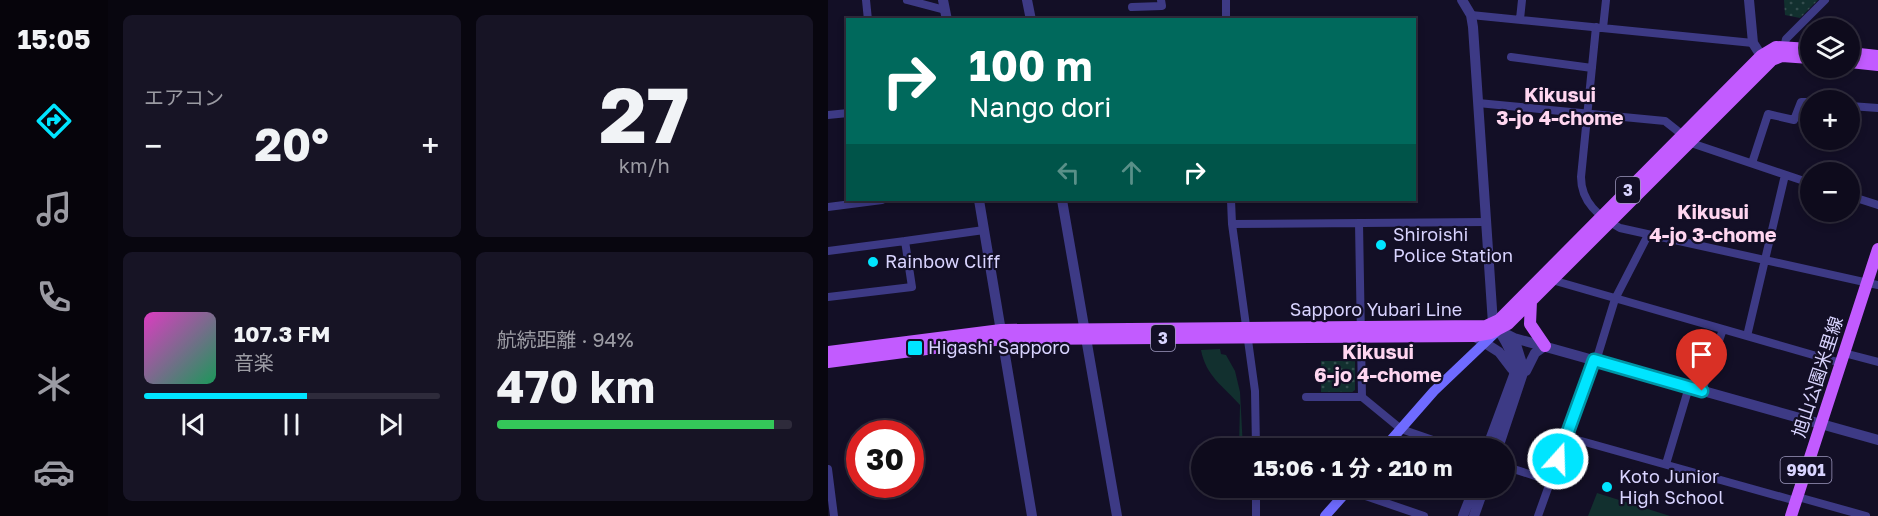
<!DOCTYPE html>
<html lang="ja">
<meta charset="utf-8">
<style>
:root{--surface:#0e0b1c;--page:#171425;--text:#f1f3f6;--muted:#9b9ba3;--line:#2e2b3b;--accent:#00e5ff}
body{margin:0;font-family:"Golos Text","Noto Sans JP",sans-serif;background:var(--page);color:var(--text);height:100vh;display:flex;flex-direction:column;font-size:22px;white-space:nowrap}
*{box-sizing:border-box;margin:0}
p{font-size:20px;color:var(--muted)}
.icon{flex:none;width:33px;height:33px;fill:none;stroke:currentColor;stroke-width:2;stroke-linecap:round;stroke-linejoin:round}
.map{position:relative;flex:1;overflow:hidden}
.details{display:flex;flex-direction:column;gap:15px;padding:15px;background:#08060f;width:720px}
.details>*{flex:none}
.banner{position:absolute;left:18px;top:18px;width:570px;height:183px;border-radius:0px;box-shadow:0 3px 9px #0003,0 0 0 2px var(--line);background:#00695c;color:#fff;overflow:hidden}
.controls{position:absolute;left:972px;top:18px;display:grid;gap:12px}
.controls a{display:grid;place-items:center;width:60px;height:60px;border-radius:50%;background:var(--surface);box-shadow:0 3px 9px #0003,0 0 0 2px var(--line);font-size:30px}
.speed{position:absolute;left:18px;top:420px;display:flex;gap:12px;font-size:30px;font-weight:700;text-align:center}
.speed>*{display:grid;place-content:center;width:78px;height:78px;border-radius:50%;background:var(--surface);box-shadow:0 3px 9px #0003,0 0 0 2px var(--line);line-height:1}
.speed .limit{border:9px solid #d22;background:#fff;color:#111}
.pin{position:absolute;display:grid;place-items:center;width:51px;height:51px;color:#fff;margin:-62px -26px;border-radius:50% 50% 50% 0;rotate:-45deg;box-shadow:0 0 6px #0007}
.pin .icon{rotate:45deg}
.me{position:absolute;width:66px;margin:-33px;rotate:20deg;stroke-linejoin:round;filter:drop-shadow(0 0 4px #0008)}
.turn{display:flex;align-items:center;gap:21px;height:126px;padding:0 24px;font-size:27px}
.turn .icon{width:78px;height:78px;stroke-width:2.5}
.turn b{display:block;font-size:42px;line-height:51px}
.lanes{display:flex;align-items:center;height:57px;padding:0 24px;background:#0003;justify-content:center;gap:30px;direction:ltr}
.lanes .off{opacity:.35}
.big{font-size:45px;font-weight:700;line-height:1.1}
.details .card{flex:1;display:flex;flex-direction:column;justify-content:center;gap:9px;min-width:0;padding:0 21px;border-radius:9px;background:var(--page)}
.details .dial{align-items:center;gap:0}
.dial b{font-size:78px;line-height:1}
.song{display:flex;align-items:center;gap:18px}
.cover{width:72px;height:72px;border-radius:9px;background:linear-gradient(135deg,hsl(310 70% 55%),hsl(150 70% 35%))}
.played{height:6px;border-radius:3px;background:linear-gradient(90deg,var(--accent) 55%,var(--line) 55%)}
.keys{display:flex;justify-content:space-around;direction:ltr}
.heat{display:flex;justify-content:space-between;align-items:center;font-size:33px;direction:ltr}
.charge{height:9px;border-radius:4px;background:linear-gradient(90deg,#34c759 94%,var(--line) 0)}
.details .tiles{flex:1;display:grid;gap:15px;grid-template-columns:repeat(2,1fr)}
.trip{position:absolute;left:363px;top:438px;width:324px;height:60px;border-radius:30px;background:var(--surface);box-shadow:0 3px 9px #0003,0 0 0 2px var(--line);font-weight:700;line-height:60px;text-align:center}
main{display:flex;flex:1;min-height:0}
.tab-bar{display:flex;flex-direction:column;width:108px;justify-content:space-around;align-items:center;background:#06040b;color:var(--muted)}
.tab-bar .icon{width:42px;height:42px}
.tab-bar .selected{color:var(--accent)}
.tab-bar b{font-size:27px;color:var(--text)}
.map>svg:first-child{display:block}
</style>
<main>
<nav class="tab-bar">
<b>15:05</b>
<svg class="icon selected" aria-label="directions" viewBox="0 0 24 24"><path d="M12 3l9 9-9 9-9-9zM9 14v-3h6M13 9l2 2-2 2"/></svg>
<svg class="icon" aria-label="music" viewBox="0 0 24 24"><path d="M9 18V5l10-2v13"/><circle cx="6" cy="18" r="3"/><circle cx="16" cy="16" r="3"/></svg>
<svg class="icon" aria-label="phone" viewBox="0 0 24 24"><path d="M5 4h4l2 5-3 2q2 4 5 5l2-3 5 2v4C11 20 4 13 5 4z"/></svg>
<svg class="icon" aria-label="climate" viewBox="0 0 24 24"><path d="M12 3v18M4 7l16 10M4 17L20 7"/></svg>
<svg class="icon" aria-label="car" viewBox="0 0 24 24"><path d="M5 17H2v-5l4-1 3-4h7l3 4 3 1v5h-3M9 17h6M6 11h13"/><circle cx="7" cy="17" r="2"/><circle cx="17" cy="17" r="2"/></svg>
</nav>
<section class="details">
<div class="tiles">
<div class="card"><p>エアコン</p>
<div class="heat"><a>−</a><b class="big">20°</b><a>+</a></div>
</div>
<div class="card dial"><b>27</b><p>km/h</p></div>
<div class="card">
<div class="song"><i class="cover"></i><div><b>107.3 FM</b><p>音楽</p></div></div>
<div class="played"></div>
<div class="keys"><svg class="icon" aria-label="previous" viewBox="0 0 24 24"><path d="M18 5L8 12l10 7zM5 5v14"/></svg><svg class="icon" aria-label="pause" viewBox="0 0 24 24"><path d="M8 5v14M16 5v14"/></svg><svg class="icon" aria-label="next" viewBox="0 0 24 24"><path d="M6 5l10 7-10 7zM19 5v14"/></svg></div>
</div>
<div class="card"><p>航続距離 · 94%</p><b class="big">470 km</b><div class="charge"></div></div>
</div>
</section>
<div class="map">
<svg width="1050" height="516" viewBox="0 0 1050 516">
<defs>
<pattern id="park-dots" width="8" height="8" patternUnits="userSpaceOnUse" patternTransform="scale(1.5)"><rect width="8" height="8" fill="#12302f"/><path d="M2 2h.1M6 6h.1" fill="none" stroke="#344d4e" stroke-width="1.8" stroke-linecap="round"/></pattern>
</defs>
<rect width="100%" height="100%" fill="#130f26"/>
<path fill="#12302f" d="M392,349L393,354L398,355L407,371L412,392L415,448H411L412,405C395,386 378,376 373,350Z
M769,493L842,516H760Z"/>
<path fill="url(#park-dots)" d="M956,0H990L972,18L957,15Z
M493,361H527V390L524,392H493Z"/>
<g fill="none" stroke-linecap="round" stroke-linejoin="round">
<path stroke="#3d3a85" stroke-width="8" d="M38,0L40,20
M79,0L117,10
M398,0V20
M304,7L334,6L333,0
M643,15L925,43
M692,19L694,0
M768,27L753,177C753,202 771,217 792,228L1050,285
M775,28L778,0
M955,52L958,39L997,0
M683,57L764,68
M650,103L837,121L866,144L982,183
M1022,106L1050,108
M0,115L20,113
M924,163L940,114L966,120L973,102H982
M1022,196L1050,205
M403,200L404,224L427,391L428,448
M0,207L54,200
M531,223L534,397L573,429L628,448
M404,224L658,222
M0,251L77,241
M724,280L1013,363
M0,297L84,287L77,241L156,230
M919,336L957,175
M1016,353L1050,362
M768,361L787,299L820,235
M874,391L895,329
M478,397H534
M739,437L968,501
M838,464L861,387
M676,466L723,481
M0,469L6,516
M428,488V516
M520,490L596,516
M970,497L1038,516
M710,516L766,360"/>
<path stroke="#3d3a85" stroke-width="10" d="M115,0L119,20
M199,0L203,20
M634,0L643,15L645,27L665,324C678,339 687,356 686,375L659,448
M921,0L925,43L937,62
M151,200L204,516
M234,200L289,516
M670,330L686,338L1050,440
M649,338L671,352L684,369
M698,371L707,353L717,346
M670,448L696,370L686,338
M635,516L646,488
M646,516L656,488"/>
<path stroke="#6f6bff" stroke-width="10" d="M556,448L606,391L668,332
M497,516L522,488"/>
<path stroke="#c25bff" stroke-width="12" d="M1022,53L1050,56
M1022,62L1050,65
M703,301L702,324L717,346
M0,352L173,330L658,326L671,320L933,56L948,47L982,49
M0,362L174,339L646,336L663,333L680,324L944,60L954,56L982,58
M963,516L1050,249"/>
</g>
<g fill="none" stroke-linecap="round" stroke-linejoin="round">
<defs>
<path id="route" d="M730,459L766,360L874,391"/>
</defs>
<use href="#route" stroke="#0095a6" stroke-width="15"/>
<use href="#route" stroke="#00e5ff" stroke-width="10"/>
</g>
<g fill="#00e5ff" stroke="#130f26" stroke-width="2">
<circle cx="553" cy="245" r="6"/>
<circle cx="45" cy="262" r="6"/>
<rect x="79" y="340" width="16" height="16" rx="3"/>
<circle cx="779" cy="487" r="6"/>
</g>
<g text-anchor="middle" stroke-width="4.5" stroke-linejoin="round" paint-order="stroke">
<g fill="#130f26" stroke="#9e99be" stroke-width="1.5">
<rect x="788" y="177" width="24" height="26" rx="4.5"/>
<rect x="323" y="325" width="24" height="26" rx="4.5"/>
<rect x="952.5" y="457" width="51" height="26" rx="4.5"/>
</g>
<g font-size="16" font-weight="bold" fill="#d9d4ff">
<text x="800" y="196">3</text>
<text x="335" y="344">3</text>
<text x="978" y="476">9901</text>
</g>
<g font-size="18" fill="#d9d4ff" stroke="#130f26" text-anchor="start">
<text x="565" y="241">Shiroishi<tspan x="565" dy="21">Police Station</tspan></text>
<text x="57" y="268">Rainbow Cliff</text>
<text x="100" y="354">Higashi Sapporo</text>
<text x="791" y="483">Koto Junior<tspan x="791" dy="21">High School</tspan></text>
</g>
<g font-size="18" fill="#d9d4ff" stroke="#130f26">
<text x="548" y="316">Sapporo Yubari Line</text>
<text transform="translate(990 377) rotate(-72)" y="6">旭山公園米里線</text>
</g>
<g font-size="20" font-weight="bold" fill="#ffd6f0" stroke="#130f26">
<text x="732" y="102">Kikusui<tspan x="732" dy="23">3-jo 4-chome</tspan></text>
<text x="885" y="219">Kikusui<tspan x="885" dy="23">4-jo 3-chome</tspan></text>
<text x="550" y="359">Kikusui<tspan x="550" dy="23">6-jo 4-chome</tspan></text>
</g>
</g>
</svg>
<div class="controls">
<a><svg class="icon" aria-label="layers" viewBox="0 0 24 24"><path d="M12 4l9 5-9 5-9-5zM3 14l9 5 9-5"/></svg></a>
<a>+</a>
<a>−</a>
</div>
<div class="speed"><div class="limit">30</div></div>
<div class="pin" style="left:874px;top:391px;background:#d93025"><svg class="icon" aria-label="arrive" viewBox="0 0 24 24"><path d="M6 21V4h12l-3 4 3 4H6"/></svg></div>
<svg class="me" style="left:730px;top:459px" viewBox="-20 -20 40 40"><circle r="17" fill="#00e5ff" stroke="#fff" stroke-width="3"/><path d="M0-11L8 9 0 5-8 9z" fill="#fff"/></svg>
<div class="trip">15:06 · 1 分 · 210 m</div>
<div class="banner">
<div class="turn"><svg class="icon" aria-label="right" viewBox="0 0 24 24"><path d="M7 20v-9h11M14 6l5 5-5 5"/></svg><div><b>100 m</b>Nango dori</div></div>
<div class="lanes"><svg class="icon off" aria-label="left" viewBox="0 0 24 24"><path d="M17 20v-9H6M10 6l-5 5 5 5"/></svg><svg class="icon off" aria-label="ahead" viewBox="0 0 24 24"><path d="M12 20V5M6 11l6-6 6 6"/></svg><svg class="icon" aria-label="right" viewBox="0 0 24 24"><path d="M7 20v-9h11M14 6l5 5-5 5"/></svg></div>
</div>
</div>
</main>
